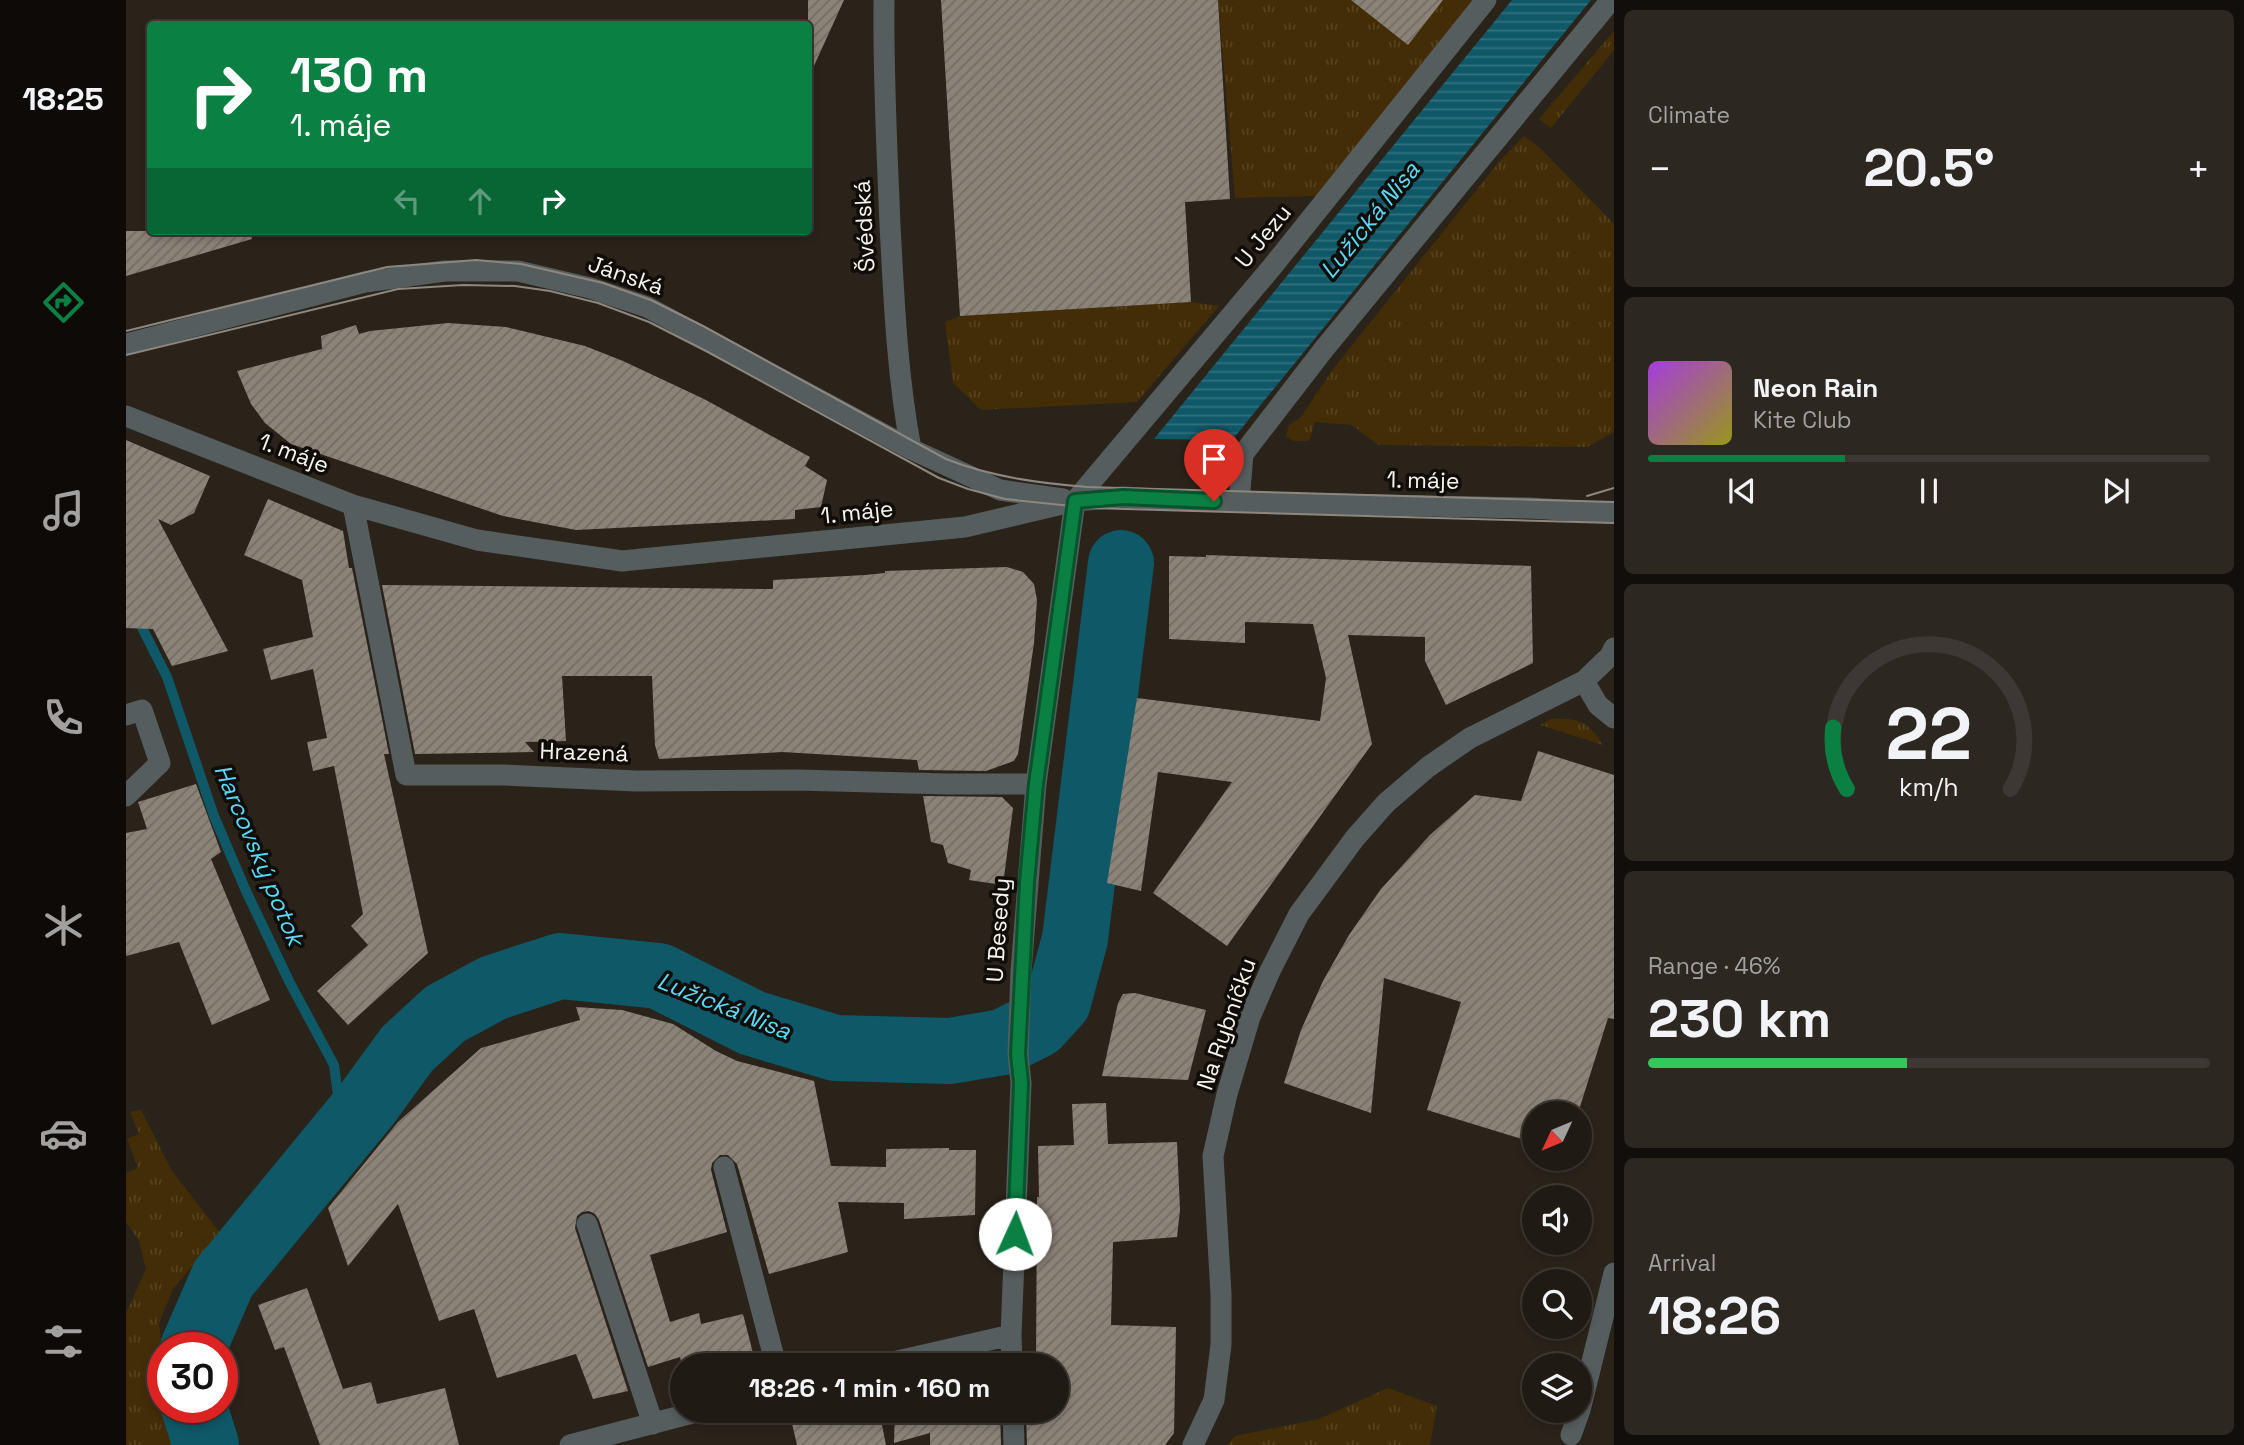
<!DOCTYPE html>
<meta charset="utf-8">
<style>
:root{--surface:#201a14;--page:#2d2722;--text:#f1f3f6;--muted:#a2a1a0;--line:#3d3834;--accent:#0b8043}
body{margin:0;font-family:"Space Grotesk",sans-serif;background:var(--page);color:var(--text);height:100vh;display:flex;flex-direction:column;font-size:26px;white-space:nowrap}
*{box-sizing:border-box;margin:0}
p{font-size:23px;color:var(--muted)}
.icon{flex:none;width:38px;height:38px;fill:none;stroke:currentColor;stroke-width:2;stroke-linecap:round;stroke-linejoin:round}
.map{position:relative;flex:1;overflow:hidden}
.side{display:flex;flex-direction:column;gap:10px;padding:10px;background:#120e0b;width:630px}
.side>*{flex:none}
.guide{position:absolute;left:21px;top:21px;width:665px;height:214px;border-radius:7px;box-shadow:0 4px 10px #0003,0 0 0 2px var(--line);background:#0b8043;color:#fff;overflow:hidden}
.needle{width:46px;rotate:226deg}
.fabs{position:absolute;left:1396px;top:1101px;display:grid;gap:14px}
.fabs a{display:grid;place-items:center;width:70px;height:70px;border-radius:50%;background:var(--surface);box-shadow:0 4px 10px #0003,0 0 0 2px var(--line);font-size:35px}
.speed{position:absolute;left:21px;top:1332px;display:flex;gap:14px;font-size:35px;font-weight:700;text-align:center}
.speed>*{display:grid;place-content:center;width:91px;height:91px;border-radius:50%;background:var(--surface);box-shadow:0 4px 10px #0003,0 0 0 2px var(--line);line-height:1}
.speed .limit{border:10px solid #d22;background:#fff;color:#111}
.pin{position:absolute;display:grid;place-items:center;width:60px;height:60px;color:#fff;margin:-72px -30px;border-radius:50% 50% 50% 0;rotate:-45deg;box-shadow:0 0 7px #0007}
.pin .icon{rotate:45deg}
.me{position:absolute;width:77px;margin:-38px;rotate:2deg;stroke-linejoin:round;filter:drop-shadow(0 0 5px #0008)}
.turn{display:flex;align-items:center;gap:24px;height:147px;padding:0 28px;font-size:32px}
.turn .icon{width:91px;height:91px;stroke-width:2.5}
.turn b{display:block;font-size:49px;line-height:60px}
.lanes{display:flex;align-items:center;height:66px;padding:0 28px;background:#0003;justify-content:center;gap:35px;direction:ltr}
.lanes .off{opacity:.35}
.big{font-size:52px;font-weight:800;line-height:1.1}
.side .widget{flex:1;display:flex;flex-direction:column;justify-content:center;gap:10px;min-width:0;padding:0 24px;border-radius:10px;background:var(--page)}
.side .dial{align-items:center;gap:0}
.dial svg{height:182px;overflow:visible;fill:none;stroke:var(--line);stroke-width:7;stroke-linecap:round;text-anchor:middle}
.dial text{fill:var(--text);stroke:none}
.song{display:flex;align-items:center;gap:21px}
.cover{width:84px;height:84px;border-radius:10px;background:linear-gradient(135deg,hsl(280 70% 55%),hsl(60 70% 35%))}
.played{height:7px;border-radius:4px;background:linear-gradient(90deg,var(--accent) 35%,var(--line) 35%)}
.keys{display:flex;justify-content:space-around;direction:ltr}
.heat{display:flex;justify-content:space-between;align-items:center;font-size:38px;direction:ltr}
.charge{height:10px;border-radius:5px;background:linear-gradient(90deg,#34c759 46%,var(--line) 0)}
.trip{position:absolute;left:544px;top:1353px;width:399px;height:70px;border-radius:35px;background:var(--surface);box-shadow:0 4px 10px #0003,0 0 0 2px var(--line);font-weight:800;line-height:70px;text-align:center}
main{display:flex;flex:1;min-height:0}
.tabs{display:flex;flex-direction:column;width:126px;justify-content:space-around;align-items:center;background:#0d0a08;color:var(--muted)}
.tabs .icon{width:49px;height:49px}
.tabs .on{color:var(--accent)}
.tabs b{font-size:32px;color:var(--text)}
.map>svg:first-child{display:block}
</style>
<main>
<nav class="tabs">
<b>18:25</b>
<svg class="icon on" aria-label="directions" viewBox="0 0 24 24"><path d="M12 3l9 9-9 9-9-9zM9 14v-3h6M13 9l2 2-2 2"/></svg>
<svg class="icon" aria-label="music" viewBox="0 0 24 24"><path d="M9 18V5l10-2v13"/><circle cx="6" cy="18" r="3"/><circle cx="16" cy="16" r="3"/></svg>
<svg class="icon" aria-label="phone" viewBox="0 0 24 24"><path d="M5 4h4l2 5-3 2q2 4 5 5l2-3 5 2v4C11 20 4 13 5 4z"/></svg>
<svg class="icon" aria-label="climate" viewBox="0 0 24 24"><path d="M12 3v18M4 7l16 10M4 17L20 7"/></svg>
<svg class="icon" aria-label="car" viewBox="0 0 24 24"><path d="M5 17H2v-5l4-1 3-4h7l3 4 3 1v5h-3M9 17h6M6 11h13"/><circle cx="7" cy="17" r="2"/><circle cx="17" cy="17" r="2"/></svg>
<svg class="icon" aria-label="filters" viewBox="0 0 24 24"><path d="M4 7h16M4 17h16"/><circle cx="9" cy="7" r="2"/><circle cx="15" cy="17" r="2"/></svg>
</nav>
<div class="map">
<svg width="1488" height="1445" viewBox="0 0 1488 1445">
<defs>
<pattern id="grass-tufts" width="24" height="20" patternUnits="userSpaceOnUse" patternTransform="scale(1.75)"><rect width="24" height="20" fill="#422d07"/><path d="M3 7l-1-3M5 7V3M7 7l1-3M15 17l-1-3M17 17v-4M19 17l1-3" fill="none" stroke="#55421f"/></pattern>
<pattern id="water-rules" width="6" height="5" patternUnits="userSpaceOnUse" patternTransform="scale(1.75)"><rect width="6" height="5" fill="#0f5868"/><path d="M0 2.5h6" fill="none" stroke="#33717e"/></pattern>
<pattern id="building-hatch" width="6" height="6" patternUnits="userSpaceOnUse" patternTransform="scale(1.75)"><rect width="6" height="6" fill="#8c8378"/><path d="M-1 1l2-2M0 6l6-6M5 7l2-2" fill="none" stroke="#726c64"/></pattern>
</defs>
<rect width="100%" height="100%" fill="#2a231a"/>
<path fill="url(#grass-tufts)" d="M1092,0H1347L1191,196L1109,198Z
M1488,31V50L1425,128L1413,119Z
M1398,136L1413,147L1488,224V432L1461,447L1252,445L1226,425L1189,422L1183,441H1168L1160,436L1163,425L1175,417L1207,369L1372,163Z
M1065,302L1093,306L1011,402L855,410L827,383L819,322L834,316Z
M1425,719C1452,718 1462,721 1477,745L1414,725Z
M15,1110L46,1171L94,1233L47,1289L33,1323L37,1359V1407H51L61,1445H0V1313L20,1269L13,1241L0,1222V1173L12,1168L1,1139L13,1134L4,1112Z
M1262,1388L1311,1406L1304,1445H1101L1109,1436L1193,1419Z"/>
<path fill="url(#water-rules)" d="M1386,0H1465L1106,440L1028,439Z"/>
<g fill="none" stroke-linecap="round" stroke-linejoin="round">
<path stroke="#0f5868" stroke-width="10" d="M0,596L41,677L88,816L120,891L164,983L208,1065L217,1133"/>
<path stroke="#0f5868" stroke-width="66" d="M67,1348L97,1279L241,1104L281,1049L319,1014L367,988L434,966L533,976L626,1023L709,1048L824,1051L877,1042L911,1025L932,1002L949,939L995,563
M68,1407L80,1445"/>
</g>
<path fill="url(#building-hatch)" d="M682,0H718L682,79Z
M815,0H1092L1104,199L1059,202L1065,302L834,316Z
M1225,0H1317L1282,45Z
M0,231H124L126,239L0,276Z
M322,323L380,327L459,346L497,361L578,399L684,457L679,466L701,480L695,507L669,510V519L450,530L377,516L165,444L139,423L125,404L111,371L196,349L195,336L230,325L233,334L244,331Z
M0,440L84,476L68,513L45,525L32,519L102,651L46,666L27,629L0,628Z
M142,499L217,531L223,568H226L263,754H258L302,953L222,1025L191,991L242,945L225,926L237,914L208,766L187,771L181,742L201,738L187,669L145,680L137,649L187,637L176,580L118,555Z
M1080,555L1405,566L1407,663L1320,705L1299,661V637L1222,635L1246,744L1101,946L1027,893L1106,782L1032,772L1015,891L981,883L1011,698L1194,721L1200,678L1187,624L1119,622V643L1043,639V556L1080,557Z
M881,567L897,572L908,584L911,600L908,643L892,754L888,761L860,771L793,770L791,760L656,752L533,759L529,745L526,676H436L440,741L399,742L408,752L289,754L256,585L647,589V580L739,575L759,573V571Z
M1412,751L1488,775V1019L1482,1018L1452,1113H1409V1143L1301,1110L1335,1002L1258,978L1245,1113L1158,1083L1175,1030L1197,981L1223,935L1255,889L1304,835L1349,795L1395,801Z
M70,784L95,852L85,859L144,1000L86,1025L53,942L0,956V833L21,829L12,802Z
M797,796L876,797L887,808L877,885L843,880L845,870L822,863L817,845L805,842Z
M1009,993L1080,1010L1062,1080L976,1076L992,1003L997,994Z
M450,1007L496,1010L547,1024L590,1051L611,1061L688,1081L705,1166L760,1167V1149L823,1148V1150H850L849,1215L778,1219V1203L712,1202L722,1252L643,1274L611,1164L602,1155H594L586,1163L585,1170L601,1232L524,1255L544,1322L573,1313L575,1324L617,1314L630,1365H556L554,1357L522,1367L473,1220L469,1214L463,1211L456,1212L451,1216L449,1228L502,1391L467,1399L450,1354L371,1378L348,1309L313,1321L272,1204L222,1266L202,1208L272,1122L355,1048L454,1020Z
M980,1103L982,1144L1051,1142L1054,1210L1051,1237L987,1242L985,1325L1050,1327L1048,1433L1039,1445H901L900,1410H931V1365H910L911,1197H913L912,1146L948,1145L946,1104Z
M181,1288L217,1389L245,1382L251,1404L319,1388L333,1445H194L158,1347L149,1350L132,1305Z
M681,1410H753L760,1445H671L664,1415Z
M769,1410H874L875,1445H804V1433L768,1443Z"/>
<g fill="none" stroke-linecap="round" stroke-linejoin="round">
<path stroke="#565d5f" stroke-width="21" d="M758,0C757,75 761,150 764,225C768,300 771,375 785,449
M0,344L239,282L319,271H392L464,288L521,307L785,449L874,490L937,499
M0,416L227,505L351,540L496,561L839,527L949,501L997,497L1064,501L1403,508L1488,513
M949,501L1146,267L1360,0
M1113,502L1117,454L1198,349L1485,0
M227,505L280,775H377L510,781L671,780L821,784H910
M1458,681L1472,705L1488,718
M0,715L16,710L34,763L0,796
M598,1167L650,1365
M461,1224L527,1424
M754,1365L885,1335
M886,1365L885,1335L895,1083L892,1054L895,971L910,784L949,501
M887,1410L888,1445
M1454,1410L1488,1273
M1445,1435L1454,1410
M444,1445L578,1410
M1067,1445L1088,1400L1095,1345V1294L1087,1156L1101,1094L1124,1017L1144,971L1173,914L1229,838L1260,803L1302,767L1344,738L1458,681L1484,656L1488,648"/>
<path stroke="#8c877f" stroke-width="2" d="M0,331L261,267L350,260L395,264L477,283L525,300L577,326L820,459C866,477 912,483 961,487L1488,502
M0,355L272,289L337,285L389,286L424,291L472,303L523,322L580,351L813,478L842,489L879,499L965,508L1488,523
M1461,496L1488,488"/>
</g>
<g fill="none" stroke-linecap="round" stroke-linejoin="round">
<defs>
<path id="route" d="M889,1234L895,1083L892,1054L901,882L910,784L949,501L997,497L1088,501"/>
</defs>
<use href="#route" stroke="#07532c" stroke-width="18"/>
<use href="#route" stroke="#0b8043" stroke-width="12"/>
</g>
<g text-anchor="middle" stroke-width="7" stroke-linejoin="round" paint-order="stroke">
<g font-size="23" fill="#f8f4ed" stroke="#100d09">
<text transform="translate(738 226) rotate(-93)" y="8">Švédská</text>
<text transform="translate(1137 236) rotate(-51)" y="8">U Jezu</text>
<text transform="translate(500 275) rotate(19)" y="8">Jánská</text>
<text transform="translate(168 453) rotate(21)" y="8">1. máje</text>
<text transform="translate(1297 480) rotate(1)" y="8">1. máje</text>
<text transform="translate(731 512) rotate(-6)" y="8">1. máje</text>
<text transform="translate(458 752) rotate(2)" y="8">Hrazená</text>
<text transform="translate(872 930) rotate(-86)" y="8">U Besedy</text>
<text transform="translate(1100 1024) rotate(-71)" y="8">Na Rybníčku</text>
</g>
<g font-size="24" font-style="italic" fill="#5ad9f8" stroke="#100d09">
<text transform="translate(1244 220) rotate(-51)" y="8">Lužická Nisa</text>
<text transform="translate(133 855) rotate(67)" y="8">Harcovský potok</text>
<text transform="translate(598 1006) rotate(22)" y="8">Lužická Nisa</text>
</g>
</g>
</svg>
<div class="fabs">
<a><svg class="needle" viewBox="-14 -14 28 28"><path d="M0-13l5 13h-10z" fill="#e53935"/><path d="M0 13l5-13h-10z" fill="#a2a1a0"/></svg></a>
<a><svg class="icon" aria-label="sound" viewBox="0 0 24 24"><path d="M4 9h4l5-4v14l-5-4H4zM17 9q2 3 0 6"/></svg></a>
<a><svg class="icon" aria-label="search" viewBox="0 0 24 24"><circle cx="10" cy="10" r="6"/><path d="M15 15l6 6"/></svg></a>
<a><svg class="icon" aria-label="layers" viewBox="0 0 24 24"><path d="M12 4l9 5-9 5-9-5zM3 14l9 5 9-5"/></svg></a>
</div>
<div class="speed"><div class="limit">30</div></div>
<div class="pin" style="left:1088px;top:501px;background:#d93025"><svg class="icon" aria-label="arrive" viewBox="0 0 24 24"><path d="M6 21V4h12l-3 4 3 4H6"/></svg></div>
<svg class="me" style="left:889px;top:1234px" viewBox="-20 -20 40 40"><circle r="19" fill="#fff"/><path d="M0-13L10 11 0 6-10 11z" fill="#0b8043"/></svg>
<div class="trip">18:26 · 1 min · 160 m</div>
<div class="guide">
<div class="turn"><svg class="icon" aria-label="right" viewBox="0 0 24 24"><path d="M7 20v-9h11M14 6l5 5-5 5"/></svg><div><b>130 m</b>1. máje</div></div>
<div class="lanes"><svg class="icon off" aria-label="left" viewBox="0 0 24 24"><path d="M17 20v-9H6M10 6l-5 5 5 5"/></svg><svg class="icon off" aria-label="ahead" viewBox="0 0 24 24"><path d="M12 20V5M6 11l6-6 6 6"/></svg><svg class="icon" aria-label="right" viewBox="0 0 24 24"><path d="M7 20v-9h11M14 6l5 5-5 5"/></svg></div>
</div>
</div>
<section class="side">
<div class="widget"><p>Climate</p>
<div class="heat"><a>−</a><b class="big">20.5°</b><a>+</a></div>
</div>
<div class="widget">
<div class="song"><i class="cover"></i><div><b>Neon Rain</b><p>Kite Club</p></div></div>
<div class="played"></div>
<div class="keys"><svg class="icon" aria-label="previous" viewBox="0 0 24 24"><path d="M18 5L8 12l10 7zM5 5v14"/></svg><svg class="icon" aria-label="pause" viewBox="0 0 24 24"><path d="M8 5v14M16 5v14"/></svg><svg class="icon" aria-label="next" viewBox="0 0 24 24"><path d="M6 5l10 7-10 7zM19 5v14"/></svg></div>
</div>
<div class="widget dial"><svg viewBox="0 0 100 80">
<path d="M14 69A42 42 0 1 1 86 69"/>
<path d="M14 69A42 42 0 0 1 8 42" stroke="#0b8043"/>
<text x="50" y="56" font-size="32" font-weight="700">22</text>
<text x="50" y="72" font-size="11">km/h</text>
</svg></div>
<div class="widget"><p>Range · 46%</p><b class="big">230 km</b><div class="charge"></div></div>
<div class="widget"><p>Arrival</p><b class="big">18:26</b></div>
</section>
</main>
